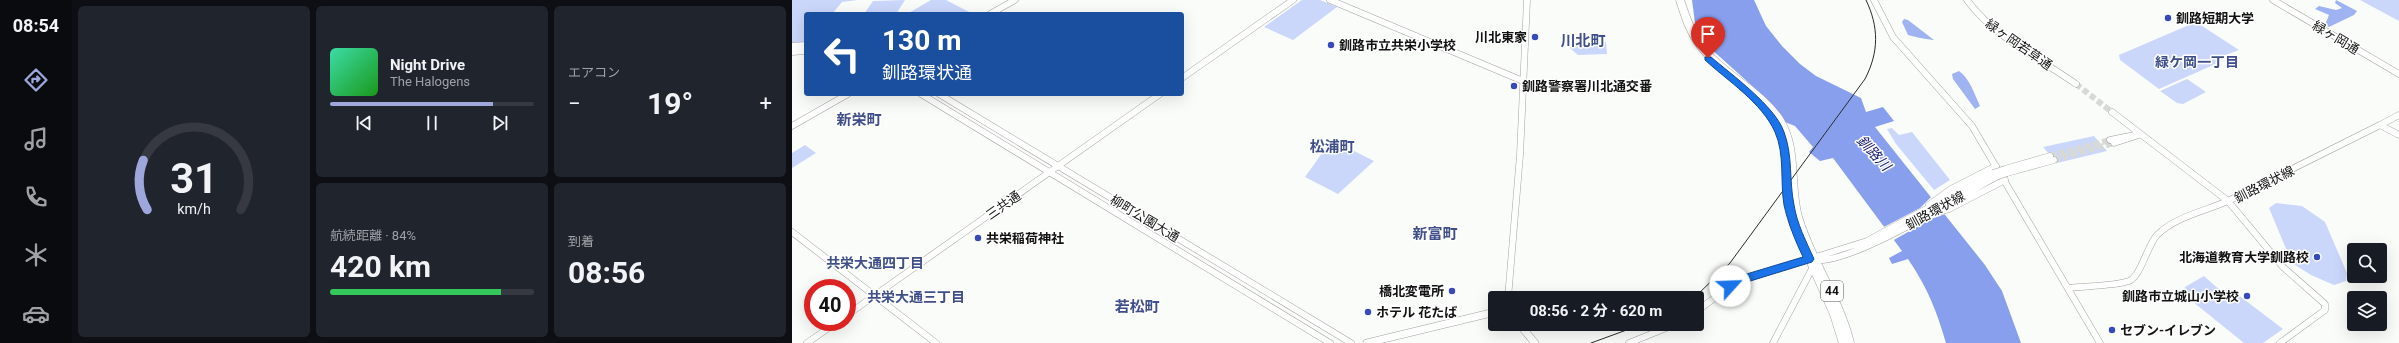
<!DOCTYPE html>
<html lang="ja">
<meta charset="utf-8">
<style>
:root{--surface:#171b24;--page:#20242c;--text:#f1f3f6;--muted:#9ea1a6;--line:#363941;--accent:#9da7dc}
body{margin:0;font-family:Roboto,"Noto Sans JP",sans-serif;background:var(--page);color:var(--text);height:100vh;display:flex;flex-direction:column;font-size:15px;white-space:nowrap}
*{box-sizing:border-box;margin:0}
p{font-size:13px;color:var(--muted)}
.icon{flex:none;width:22px;height:22px;fill:none;stroke:currentColor;stroke-width:2;stroke-linecap:round;stroke-linejoin:round}
.map{position:relative;flex:1;overflow:hidden}
.sheet{display:flex;flex-direction:column;gap:6px;padding:6px;background:#0d0f14;width:720px}
.sheet>*{flex:none}
.banner{position:absolute;left:12px;top:12px;width:380px;height:84px;border-radius:4px;box-shadow:0 4px 16px #0002;background:#1a4fa0;color:#fff;overflow:hidden}
.fabs{position:absolute;left:1555px;top:243px;display:grid;gap:8px}
.fabs a{display:grid;place-items:center;width:40px;height:40px;border-radius:4px;background:var(--surface);box-shadow:0 4px 16px #0002;font-size:20px}
.speed{position:absolute;left:12px;top:279px;display:flex;gap:8px;font-size:20px;font-weight:700;text-align:center}
.speed>*{display:grid;place-content:center;width:52px;height:52px;border-radius:50%;background:var(--surface);box-shadow:0 4px 16px #0002;line-height:1}
.speed .limit{border:6px solid #d22;background:#fff;color:#111}
.pin{position:absolute;display:grid;place-items:center;width:34px;height:34px;color:#fff;margin:-41px -17px;border-radius:50% 50% 50% 0;rotate:-45deg;box-shadow:0 0 4px #0007}
.pin .icon{rotate:45deg}
.me{position:absolute;width:44px;margin:-22px;rotate:65deg;stroke-linejoin:round;filter:drop-shadow(0 0 3px #0008)}
.turn{display:flex;align-items:center;gap:14px;height:84px;padding:0 12px;font-size:18px}
.turn .icon{width:52px;height:52px;stroke-width:2.5}
.turn b{display:block;font-size:28px;line-height:34px}
.big{font-size:30px;font-weight:700;line-height:1.1}
.sheet .widget{flex:1;display:flex;flex-direction:column;justify-content:center;gap:6px;min-width:0;padding:0 14px;border-radius:6px;background:var(--page)}
.sheet .dial{align-items:center;gap:0}
.dial svg{height:104px;overflow:visible;fill:none;stroke:var(--line);stroke-width:7;stroke-linecap:round;text-anchor:middle}
.dial text{fill:var(--text);stroke:none}
.song{display:flex;align-items:center;gap:12px}
.cover{width:48px;height:48px;border-radius:6px;background:linear-gradient(135deg,hsl(160 70% 55%),hsl(120 70% 35%))}
.played{height:4px;border-radius:2px;background:linear-gradient(90deg,var(--accent) 80%,var(--line) 80%)}
.keys{display:flex;justify-content:space-around;direction:ltr}
.heat{display:flex;justify-content:space-between;align-items:center;font-size:22px;direction:ltr}
.charge{height:6px;border-radius:3px;background:linear-gradient(90deg,#34c759 84%,var(--line) 0)}
.sheet .tiles{flex:1;display:grid;gap:6px;grid-template-columns:repeat(3,1fr)}
.widget:first-child{grid-row:span 2}
.trip{position:absolute;left:696px;top:291px;width:216px;height:40px;border-radius:4px;background:var(--surface);box-shadow:0 4px 16px #0002;font-weight:700;line-height:40px;text-align:center}
main{display:flex;flex:1;min-height:0}
.dock{display:flex;flex-direction:column;width:72px;justify-content:space-around;align-items:center;background:#090b0e;color:var(--muted)}
.dock .icon{width:28px;height:28px}
.dock .active{color:var(--accent)}
.dock b{font-size:18px;color:var(--text)}
.map>svg:first-child{display:block}
</style>
<main>
<nav class="dock">
<b>08:54</b>
<svg class="icon active" aria-label="directions" viewBox="0 0 24 24"><path d="M12 3l9 9-9 9-9-9zM9 14v-3h6M13 9l2 2-2 2"/></svg>
<svg class="icon" aria-label="music" viewBox="0 0 24 24"><path d="M9 18V5l10-2v13"/><circle cx="6" cy="18" r="3"/><circle cx="16" cy="16" r="3"/></svg>
<svg class="icon" aria-label="phone" viewBox="0 0 24 24"><path d="M5 4h4l2 5-3 2q2 4 5 5l2-3 5 2v4C11 20 4 13 5 4z"/></svg>
<svg class="icon" aria-label="climate" viewBox="0 0 24 24"><path d="M12 3v18M4 7l16 10M4 17L20 7"/></svg>
<svg class="icon" aria-label="car" viewBox="0 0 24 24"><path d="M5 17H2v-5l4-1 3-4h7l3 4 3 1v5h-3M9 17h6M6 11h13"/><circle cx="7" cy="17" r="2"/><circle cx="17" cy="17" r="2"/></svg>
</nav>
<section class="sheet">
<div class="tiles">
<div class="widget dial"><svg viewBox="0 0 100 80">
<path d="M14 69A42 42 0 1 1 86 69"/>
<path d="M14 69A42 42 0 0 1 11 31" stroke="#9da7dc"/>
<text x="50" y="56" font-size="32" font-weight="700">31</text>
<text x="50" y="72" font-size="11">km/h</text>
</svg></div>
<div class="widget">
<div class="song"><i class="cover"></i><div><b>Night Drive</b><p>The Halogens</p></div></div>
<div class="played"></div>
<div class="keys"><svg class="icon" aria-label="previous" viewBox="0 0 24 24"><path d="M18 5L8 12l10 7zM5 5v14"/></svg><svg class="icon" aria-label="pause" viewBox="0 0 24 24"><path d="M8 5v14M16 5v14"/></svg><svg class="icon" aria-label="next" viewBox="0 0 24 24"><path d="M6 5l10 7-10 7zM19 5v14"/></svg></div>
</div>
<div class="widget"><p>エアコン</p>
<div class="heat"><a>−</a><b class="big">19°</b><a>+</a></div>
</div>
<div class="widget"><p>航続距離 · 84%</p><b class="big">420 km</b><div class="charge"></div></div>
<div class="widget"><p>到着</p><b class="big">08:56</b></div>
</div>
</section>
<div class="map">
<svg width="1607" height="343" viewBox="0 0 1607 343">
<rect width="100%" height="100%" fill="#fafcf9"/>
<path fill="#cad6fa" d="M0,0H66L50,2L40,14H14V43L0,44Z
M113,0L104,14H72L81,1Z
M139,0H154L181,14H115Z
M510,0H528L545,7L501,40L472,27Z
M1568,0H1607V21Z
M1404,22L1447,50L1423,59L1428,62L1367,89L1328,60L1327,55Z
M814,42L815,54L786,55L772,43Z
M1395,79L1414,92L1391,104L1385,103L1368,91Z
M1100,128L1107,135L1120,132L1158,180L1142,190L1104,144L1095,129Z
M1302,136L1315,151L1265,163L1251,147Z
M542,141L582,161L546,194L513,177L538,142Z
M13,145L24,153L0,168V153Z
M1484,203L1510,206L1533,222L1555,273L1554,281L1542,285L1519,275L1500,263L1477,208Z
M1412,276L1430,292L1437,288L1491,329L1471,343H1452L1390,293L1393,287Z"/>
<path fill="#9fb3f2" d="M1544,0L1565,11L1562,15L1537,27L1533,25L1537,15L1523,9L1527,6L1544,10L1550,8L1543,3Z
M1112,19L1116,20L1142,40C1137,40 1119,36 1116,35L1110,22Z
M1167,71C1178,79 1182,93 1188,106L1183,109L1161,79L1160,74Z"/>
<path fill="#889fee" d="M900,0H962L974,26L990,46L1008,64L1024,76L1069,98L1074,112L1091,107L1102,121L1083,127L1193,265L1210,291L1229,343H1154C1144,309 1136,289 1116,259L1100,264L1097,258L1110,251L1041,158L1028,161L1017,152L1021,147L1003,126L993,122L977,101L918,48L903,23Z"/>
<path fill="#fafcf9" d="M1141,195L1156,213L1139,219L1100,241L1090,228L1128,208Z"/>
<g fill="none" stroke-linecap="round" stroke-linejoin="round">
<path stroke="#d7d9d6" stroke-width="6" stroke-dasharray="6 3" stroke-linecap="butt" d="M1284,84L1320,112
M1258,156L1318,140
M1262,160L1322,143"/>
<defs>
<path id="secondary" d="M538,0L731,81
M1082,0L1101,37L1180,126L1308,343
M1175,0C1202,37 1247,58 1284,84
M1481,0L1607,74
M198,14L223,0
M0,46L14,45
M0,52L14,51
M390,78L501,0
M129,94L538,343
M147,94L559,343
M1320,112L1436,201L1588,125L1607,135
M1588,125L1607,115
M0,126L56,94
M1318,140L1348,134
M1322,143L1347,135
M1213,169L1258,156
M1215,173L1262,160
M1137,205L1159,189L1204,166
M1144,213L1157,209L1213,180
M0,232L144,343
M1020,260C1057,267 1167,196 1204,177
M1276,288C1292,286 1323,286 1337,281C1349,276 1355,246 1365,235C1383,217 1413,211 1436,201L1491,267L1533,304V310L1488,343
M716,298L728,155L735,0
M905,311L944,282L1075,241L1201,173
M55,315L368,94
M15,343L45,322
M837,343L884,324
M981,343L1022,265"/>
<path id="primary" d="M727,324L743,343
M575,343L703,312"/>
<path id="highway" d="M888,0C893,15 897,29 906,42C927,73 965,88 987,119C1006,148 997,185 1006,217C1019,261 1047,298 1058,343
M993,151L1001,222L1042,314L1051,343"/>
</defs>
<use href="#secondary" stroke="#a2a3a1" stroke-width="7"/>
<use href="#primary" stroke="#a2a3a1" stroke-width="8"/>
<use href="#highway" stroke="#a2a3a1" stroke-width="9"/>
<use href="#secondary" stroke="#fff" stroke-width="6"/>
<use href="#primary" stroke="#fff" stroke-width="7"/>
<use href="#highway" stroke="#fff" stroke-width="8"/>
<path stroke="#2a2c2a" stroke-width="1" d="M902,298L938,263L1073,79C1087,52 1087,27 1074,0
M799,343L851,324"/>
<defs>
<path id="secondary-bridge" d="M1201,173L1213,169
M1204,177L1215,173"/>
</defs>
<use href="#secondary-bridge" stroke="#a2a3a1" stroke-width="7" stroke-linecap="butt"/>
<use href="#secondary-bridge" stroke="#fff" stroke-width="6"/>
</g>
<path fill="#1a73e8" stroke="#114b97" d="M913,57H919C940,75 983,106 992,132C1001,156 997,181 1002,205C1005,224 1014,241 1022,259L1020,262L955,282L938,290L934,289V283L948,276L1011,257C1003,240 996,223 992,205C988,181 993,155 983,132C970,103 936,81 913,60Z"/>
<g fill="#374abc" stroke="#fff" stroke-width="1.5">
<circle cx="1376" cy="18" r="4"/>
<circle cx="743" cy="37" r="4"/>
<circle cx="539" cy="45" r="4"/>
<circle cx="722" cy="86" r="4"/>
<circle cx="186" cy="238" r="4"/>
<circle cx="1525" cy="257" r="4"/>
<circle cx="660" cy="291" r="4"/>
<circle cx="1455" cy="296" r="4"/>
<circle cx="576" cy="312" r="4"/>
<circle cx="1320" cy="330" r="4"/>
</g>
<g text-anchor="middle" stroke-width="3" stroke-linejoin="round" paint-order="stroke">
<rect fill="#fff" stroke="#585958" stroke-width="1" x="1029" y="281" width="22" height="20" rx="3"/>
<g font-size="12" font-weight="bold" fill="#111211">
<text x="1040" y="295">44</text>
</g>
<g font-size="13" font-weight="bold" fill="#111211" stroke="#fff" text-anchor="start">
<text x="1384" y="23">釧路短期大学</text>
<text x="735" y="42" text-anchor="end">川北東家</text>
<text x="547" y="50">釧路市立共栄小学校</text>
<text x="730" y="91">釧路警察署川北通交番</text>
<text x="194" y="243">共栄稲荷神社</text>
<text x="1517" y="262" text-anchor="end">北海道教育大学釧路校</text>
<text x="652" y="296" text-anchor="end">橋北変電所</text>
<text x="1447" y="301" text-anchor="end">釧路市立城山小学校</text>
<text x="584" y="317">ホテル 花たば</text>
<text x="1328" y="335">セブン-イレブン</text>
</g>
<g font-size="13" fill="#111211" stroke="#fff">
<text transform="translate(1544 37) rotate(31)" y="5">緑ヶ岡通</text>
<text transform="translate(1227 44) rotate(35)" y="5">緑ヶ岡若草通</text>
<text transform="translate(1472 184) rotate(-27)" y="5">釧路環状線</text>
<text transform="translate(211 205) rotate(-35)" y="5">三共通</text>
<text transform="translate(1143 210) rotate(-29)" y="5">釧路環状線</text>
<text transform="translate(353 218) rotate(31)" y="5">柳町公園大通</text>
</g>
<g font-size="14" font-weight="bold" fill="#3f4f8a" stroke="#fff">
<text x="1405" y="67">緑ケ岡一丁目</text>
<text x="83" y="268">共栄大通四丁目</text>
<text x="124" y="302">共栄大通三丁目</text>
</g>
<g font-size="14" font-style="italic" fill="#141771" stroke="#fff">
<text transform="translate(1082 153) rotate(47)" y="5">釧路川</text>
</g>
<g font-size="15" font-weight="bold" fill="#3f4f8a" stroke="#fff">
<text x="791" y="46">川北町</text>
<text x="67" y="125">新栄町</text>
<text x="540" y="152">松浦町</text>
<text x="643" y="239">新富町</text>
<text x="345" y="312">若松町</text>
</g>
</g>
</svg>
<div class="fabs">
<a><svg class="icon" aria-label="search" viewBox="0 0 24 24"><circle cx="10" cy="10" r="6"/><path d="M15 15l6 6"/></svg></a>
<a><svg class="icon" aria-label="layers" viewBox="0 0 24 24"><path d="M12 4l9 5-9 5-9-5zM3 14l9 5 9-5"/></svg></a>
</div>
<div class="speed"><div class="limit">40</div></div>
<div class="pin" style="left:916px;top:58px;background:#d93025"><svg class="icon" aria-label="arrive" viewBox="0 0 24 24"><path d="M6 21V4h12l-3 4 3 4H6"/></svg></div>
<svg class="me" style="left:938px;top:286px" viewBox="-20 -20 40 40"><circle r="19" fill="#fff"/><path d="M0-13L10 11 0 6-10 11z" fill="#1a73e8"/></svg>
<div class="trip">08:56 · 2 分 · 620 m</div>
<div class="banner">
<div class="turn"><svg class="icon" aria-label="left" viewBox="0 0 24 24"><path d="M17 20v-9H6M10 6l-5 5 5 5"/></svg><div><b>130 m</b>釧路環状通</div></div>
</div>
</div>
</main>
